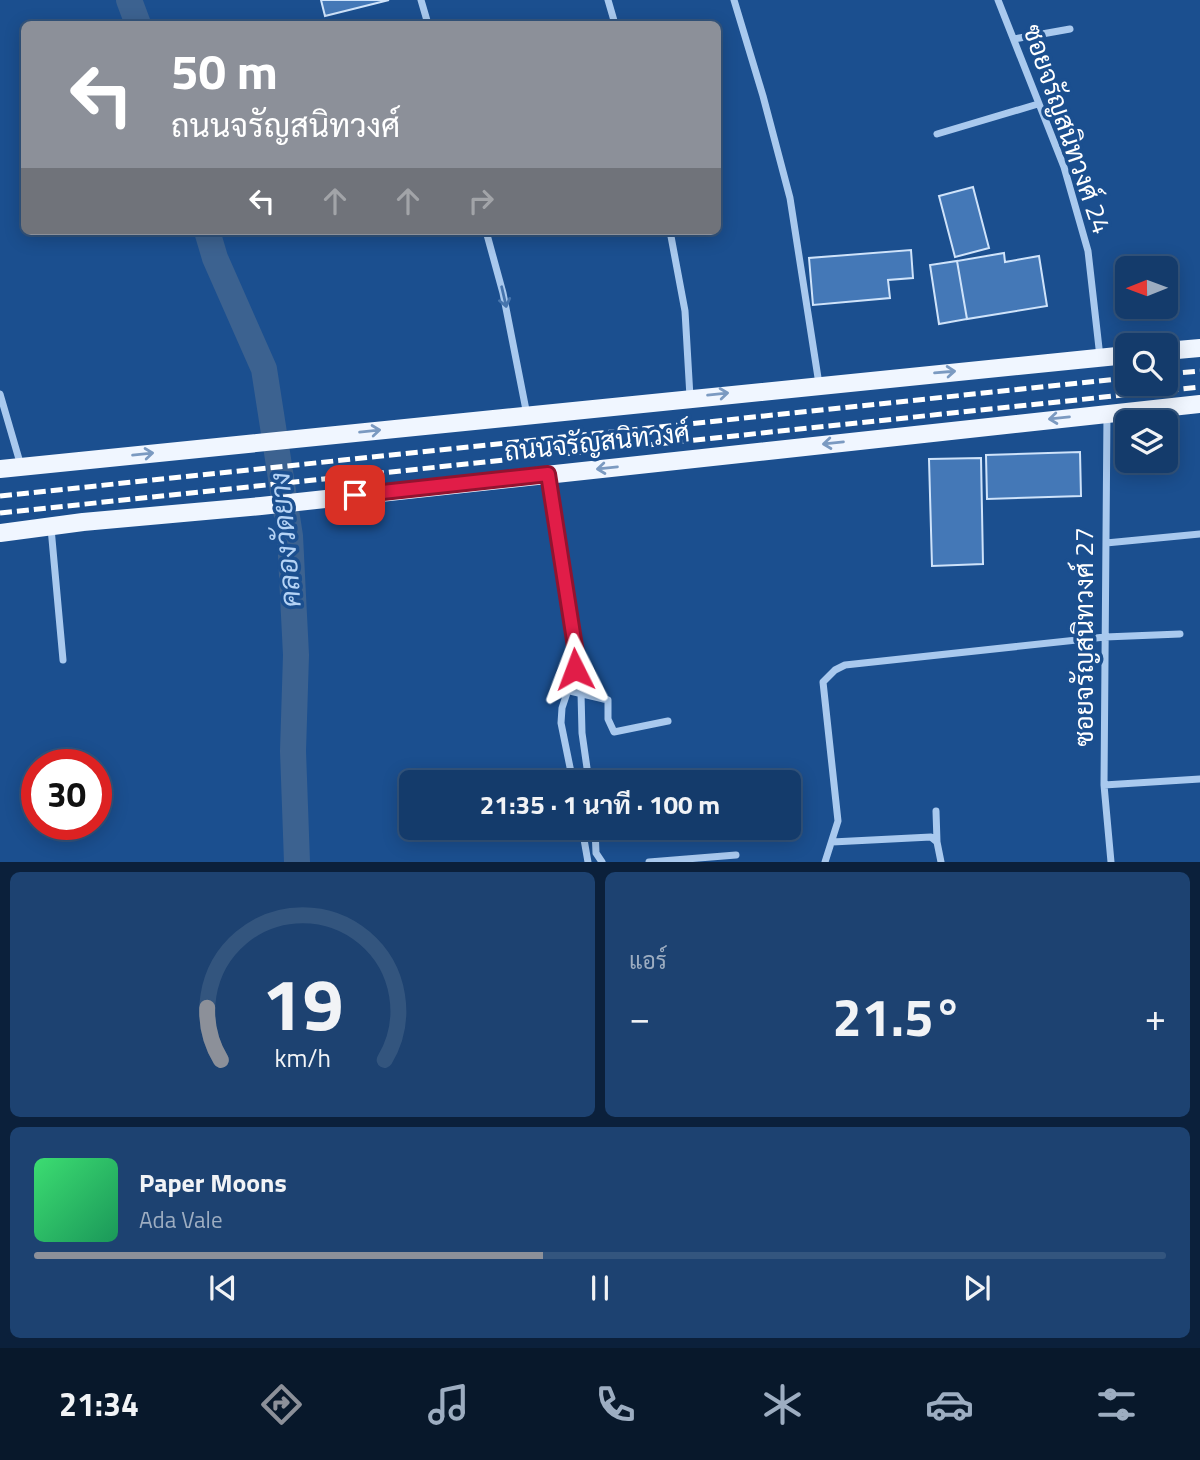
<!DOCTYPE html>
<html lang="th">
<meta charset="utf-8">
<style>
:root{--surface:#143b6b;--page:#1d4271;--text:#f1f3f6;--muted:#9dadc1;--line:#33557e;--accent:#8c9099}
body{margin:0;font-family:"Titillium Web",Sarabun,sans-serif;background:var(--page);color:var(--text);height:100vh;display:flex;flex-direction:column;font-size:26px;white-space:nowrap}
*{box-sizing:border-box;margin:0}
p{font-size:23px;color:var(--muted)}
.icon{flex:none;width:38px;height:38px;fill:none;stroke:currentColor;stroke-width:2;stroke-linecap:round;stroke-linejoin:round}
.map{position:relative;height:862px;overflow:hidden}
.panel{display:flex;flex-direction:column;gap:10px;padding:10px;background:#0b203b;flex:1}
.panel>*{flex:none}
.banner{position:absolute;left:21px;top:21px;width:700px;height:214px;border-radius:10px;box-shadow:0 4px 18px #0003,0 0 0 2px var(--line);background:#8c9099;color:#fff;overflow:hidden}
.needle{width:46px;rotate:269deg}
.fabs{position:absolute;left:1115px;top:256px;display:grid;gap:14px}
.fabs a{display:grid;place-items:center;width:63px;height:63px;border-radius:10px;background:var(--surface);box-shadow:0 4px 18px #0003,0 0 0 2px var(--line);font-size:35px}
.speed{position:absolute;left:21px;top:749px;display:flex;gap:14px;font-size:35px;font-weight:700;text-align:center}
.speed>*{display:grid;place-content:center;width:91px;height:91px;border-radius:50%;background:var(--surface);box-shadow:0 4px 18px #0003,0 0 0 2px var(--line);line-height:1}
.speed .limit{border:10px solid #d22;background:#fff;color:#111}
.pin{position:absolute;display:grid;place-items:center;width:60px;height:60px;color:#fff;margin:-30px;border-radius:14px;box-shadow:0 4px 10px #0006}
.me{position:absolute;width:77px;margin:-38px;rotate:357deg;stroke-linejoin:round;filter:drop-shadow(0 0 5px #0008)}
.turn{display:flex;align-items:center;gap:24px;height:147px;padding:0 35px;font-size:32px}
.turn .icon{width:91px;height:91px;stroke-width:2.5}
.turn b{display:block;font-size:49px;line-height:60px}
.lanes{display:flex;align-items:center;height:66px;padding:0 35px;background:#0003;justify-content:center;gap:35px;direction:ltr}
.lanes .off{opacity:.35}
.big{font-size:52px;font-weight:700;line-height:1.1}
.panel .tile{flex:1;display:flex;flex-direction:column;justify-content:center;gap:10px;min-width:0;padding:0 24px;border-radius:10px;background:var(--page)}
.panel .dial{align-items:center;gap:0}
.dial svg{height:182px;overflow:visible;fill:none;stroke:var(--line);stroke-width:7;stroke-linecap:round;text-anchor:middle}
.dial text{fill:var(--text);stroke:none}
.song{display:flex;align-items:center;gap:21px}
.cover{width:84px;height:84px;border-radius:10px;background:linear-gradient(135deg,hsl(140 70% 55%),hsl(150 70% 35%))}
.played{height:7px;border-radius:4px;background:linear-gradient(90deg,var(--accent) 45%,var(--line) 45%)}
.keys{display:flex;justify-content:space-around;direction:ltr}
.heat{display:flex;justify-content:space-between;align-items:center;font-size:38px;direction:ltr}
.panel .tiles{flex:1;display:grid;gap:10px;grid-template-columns:1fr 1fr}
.tile:last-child{grid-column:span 2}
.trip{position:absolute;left:399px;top:770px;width:402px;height:70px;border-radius:10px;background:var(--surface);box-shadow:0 4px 18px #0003,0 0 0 2px var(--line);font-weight:700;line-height:70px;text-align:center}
.tab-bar{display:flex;height:112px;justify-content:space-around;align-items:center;background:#08182b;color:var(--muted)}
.tab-bar .icon{width:49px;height:49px}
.tab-bar .active{color:var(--accent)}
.tab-bar b{font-size:32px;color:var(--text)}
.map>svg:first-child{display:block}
</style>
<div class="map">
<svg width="1200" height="862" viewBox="0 0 1200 862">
<rect width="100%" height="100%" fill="#1b4f8f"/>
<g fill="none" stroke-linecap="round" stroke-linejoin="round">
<path stroke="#3c6290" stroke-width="26" d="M129,0L138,24
M207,231L215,258L264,369L290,536L296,655L293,751L297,862"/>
</g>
<path fill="#4478b7" stroke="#cfe3fa" stroke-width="2" d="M321,0H389L325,16Z
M973,187L989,248L955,257L939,196Z
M911,250L913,278L888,280L890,298L813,305L809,258Z
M1004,253L1005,262L1039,256L1047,306L967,319L957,261Z
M957,261L967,319L939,324L930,265Z
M1080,452L1081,496L987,499L986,455Z
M981,458L983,564L932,566L929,459Z"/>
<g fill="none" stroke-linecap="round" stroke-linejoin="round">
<path stroke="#a9c9ee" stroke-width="7" d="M421,0L428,24
M608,0L615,24
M734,0L763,96L790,198L819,384
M998,0L1064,167L1088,251L1100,357
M1014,39L1070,29
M937,134L1038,104
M486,231L503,293L527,415
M670,231L685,311L690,397
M0,394L21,466
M1107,413L1104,785L1111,862
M549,475L576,654L575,669L562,708L561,723L573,782
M51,528L63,660
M1106,543L1200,534
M570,691L608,700V719L614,732L668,721
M581,693L582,733L589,782
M1104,785L1200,779
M936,811L937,842
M582,828L588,862
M595,828L596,853L602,862
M832,842L931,837L937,842L941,862
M649,862L736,855
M825,862L838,821L823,682L835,670L845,665L1105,637L1180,634"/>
<path stroke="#f0f6ff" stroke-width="18" d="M1166,351L1200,348
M0,469L1127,355
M0,533L83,522L261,506L1200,404"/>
<path stroke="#fff" stroke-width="5" stroke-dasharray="12 5" stroke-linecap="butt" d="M1166,374L1200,371
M0,496L1127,378
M0,513L1200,387"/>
</g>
<defs><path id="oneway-shaft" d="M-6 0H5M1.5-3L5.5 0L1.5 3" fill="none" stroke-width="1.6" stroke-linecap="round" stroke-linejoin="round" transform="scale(1.75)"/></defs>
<use stroke="#4674ac" href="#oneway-shaft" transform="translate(504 297) rotate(77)"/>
<g stroke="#7b9ac1">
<use href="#oneway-shaft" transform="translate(945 372) rotate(-5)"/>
<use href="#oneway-shaft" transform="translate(718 394) rotate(-6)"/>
<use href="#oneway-shaft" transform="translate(1059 418) rotate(174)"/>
<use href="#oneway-shaft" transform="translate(370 431) rotate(-6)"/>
<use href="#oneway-shaft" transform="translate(833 443) rotate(174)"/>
<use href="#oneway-shaft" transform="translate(143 454) rotate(-6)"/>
<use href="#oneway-shaft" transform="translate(607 468) rotate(174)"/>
</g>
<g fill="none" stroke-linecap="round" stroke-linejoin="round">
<defs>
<path id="route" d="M355,495L548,474L576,653L575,669"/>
</defs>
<use href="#route" stroke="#92132f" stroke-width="18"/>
<use href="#route" stroke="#e11d48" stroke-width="12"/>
</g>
<g text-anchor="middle" stroke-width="7" stroke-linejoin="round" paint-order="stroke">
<g font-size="26" fill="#fff" stroke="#1b4f8f">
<text transform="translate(1067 129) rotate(71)" y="9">ซอยจรัญสนิทวงศ์ 24</text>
<text transform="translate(597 442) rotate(-6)" y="9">ถนนจรัญสนิทวงศ์</text>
<text transform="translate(1084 637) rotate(-90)" y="9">ซอยจรัญสนิทวงศ์ 27</text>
</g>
<g font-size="28" font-style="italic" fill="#b5d3f5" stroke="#1b4f8f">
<text transform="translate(285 540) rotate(-95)" y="10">คลองวัดยาง</text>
</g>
</g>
</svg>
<div class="fabs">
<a><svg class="needle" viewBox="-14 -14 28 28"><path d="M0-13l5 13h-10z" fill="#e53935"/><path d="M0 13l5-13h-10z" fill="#9dadc1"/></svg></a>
<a><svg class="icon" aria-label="search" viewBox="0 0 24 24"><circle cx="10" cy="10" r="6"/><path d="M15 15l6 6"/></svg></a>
<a><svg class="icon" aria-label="layers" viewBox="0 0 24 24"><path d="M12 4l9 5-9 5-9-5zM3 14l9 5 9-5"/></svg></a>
</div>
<div class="speed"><div class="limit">30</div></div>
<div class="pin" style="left:355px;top:495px;background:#d93025"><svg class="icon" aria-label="arrive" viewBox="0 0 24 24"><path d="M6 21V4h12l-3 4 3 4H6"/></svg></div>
<svg class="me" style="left:575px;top:669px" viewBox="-20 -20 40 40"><path d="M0-17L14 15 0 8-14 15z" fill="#e11d48" stroke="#fff" stroke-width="4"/></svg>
<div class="trip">21:35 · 1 นาที · 100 m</div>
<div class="banner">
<div class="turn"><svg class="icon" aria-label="left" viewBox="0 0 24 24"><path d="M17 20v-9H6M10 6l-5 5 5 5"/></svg><div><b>50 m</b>ถนนจรัญสนิทวงศ์</div></div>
<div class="lanes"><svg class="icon" aria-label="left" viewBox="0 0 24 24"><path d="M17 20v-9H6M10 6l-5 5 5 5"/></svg><svg class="icon off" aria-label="ahead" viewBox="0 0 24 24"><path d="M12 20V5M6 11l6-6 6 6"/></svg><svg class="icon off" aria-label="ahead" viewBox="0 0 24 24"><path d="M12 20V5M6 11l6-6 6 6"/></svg><svg class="icon off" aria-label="right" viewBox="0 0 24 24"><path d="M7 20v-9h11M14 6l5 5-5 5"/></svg></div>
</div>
</div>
<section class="panel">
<div class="tiles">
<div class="tile dial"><svg viewBox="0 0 100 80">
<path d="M14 69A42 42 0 1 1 86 69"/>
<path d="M14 69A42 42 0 0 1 8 46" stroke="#8c9099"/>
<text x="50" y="56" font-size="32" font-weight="700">19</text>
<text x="50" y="72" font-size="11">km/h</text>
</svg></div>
<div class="tile"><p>แอร์</p>
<div class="heat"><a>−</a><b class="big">21.5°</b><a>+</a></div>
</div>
<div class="tile">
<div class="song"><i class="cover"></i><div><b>Paper Moons</b><p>Ada Vale</p></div></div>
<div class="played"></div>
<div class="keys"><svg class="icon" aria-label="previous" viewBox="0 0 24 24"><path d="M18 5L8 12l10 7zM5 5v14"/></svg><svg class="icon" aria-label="pause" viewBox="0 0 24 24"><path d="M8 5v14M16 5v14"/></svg><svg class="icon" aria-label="next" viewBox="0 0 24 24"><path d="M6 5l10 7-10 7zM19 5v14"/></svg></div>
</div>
</div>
</section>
<nav class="tab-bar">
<b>21:34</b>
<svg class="icon active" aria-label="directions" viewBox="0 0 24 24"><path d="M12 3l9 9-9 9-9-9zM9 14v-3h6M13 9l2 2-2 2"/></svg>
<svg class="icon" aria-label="music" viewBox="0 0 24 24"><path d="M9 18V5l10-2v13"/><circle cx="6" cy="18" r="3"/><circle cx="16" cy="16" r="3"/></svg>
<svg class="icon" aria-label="phone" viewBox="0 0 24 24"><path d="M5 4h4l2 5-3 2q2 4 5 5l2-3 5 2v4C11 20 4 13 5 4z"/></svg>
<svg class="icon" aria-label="climate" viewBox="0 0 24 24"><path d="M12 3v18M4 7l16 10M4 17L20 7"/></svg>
<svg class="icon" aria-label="car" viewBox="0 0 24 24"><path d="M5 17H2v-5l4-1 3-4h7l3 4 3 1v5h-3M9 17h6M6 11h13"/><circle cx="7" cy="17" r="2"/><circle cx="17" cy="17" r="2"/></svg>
<svg class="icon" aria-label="filters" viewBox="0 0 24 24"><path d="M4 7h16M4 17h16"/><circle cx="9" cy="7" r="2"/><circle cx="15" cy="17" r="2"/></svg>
</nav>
